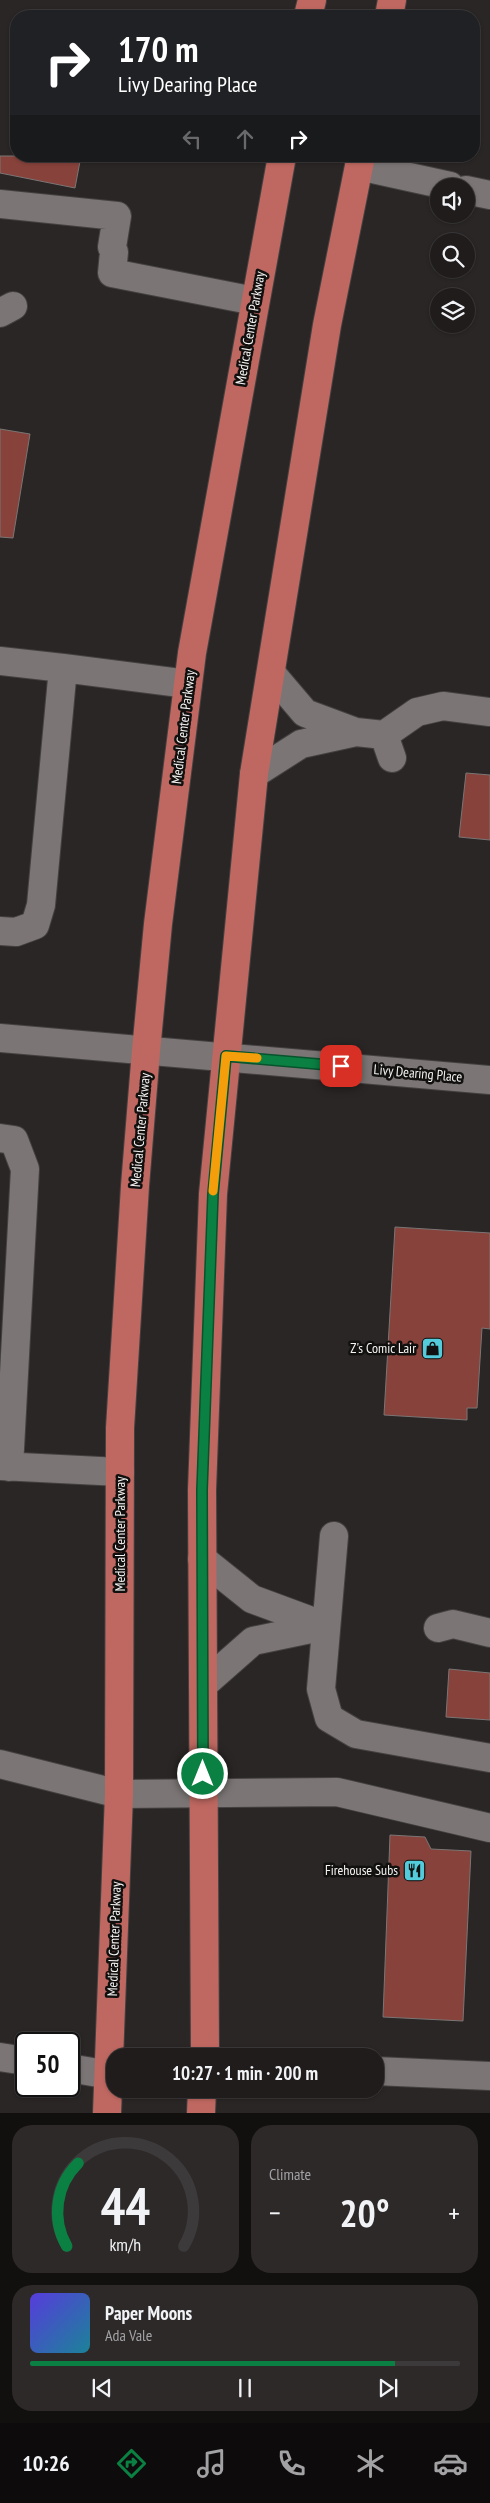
<!DOCTYPE html>
<meta charset="utf-8">
<style>
:root{--surface:#201c1c;--page:#2d2929;--text:#f1f3f6;--muted:#a2a1a3;--line:#3d3a3b;--accent:#0b8043}
body{margin:0;font-family:"PT Sans Narrow",sans-serif;background:var(--page);color:var(--text);height:100vh;display:flex;flex-direction:column;font-size:19px;white-space:nowrap}
*{box-sizing:border-box;margin:0}
p{font-size:16px;color:var(--muted)}
.icon{flex:none;width:28px;height:28px;fill:none;stroke:currentColor;stroke-width:2;stroke-linecap:round;stroke-linejoin:round}
.map{position:relative;height:2113px;overflow:hidden}
.drawer{display:flex;flex-direction:column;gap:12px;padding:12px;background:#120f0f;flex:1}
.drawer>*{flex:none}
.guide{position:absolute;left:10px;top:10px;width:470px;height:152px;border-radius:20px;box-shadow:0 1px 4px #0004,0 0 0 1px var(--line);background:#202124;color:#fff;overflow:hidden}
.fabs{position:absolute;left:430px;top:178px;display:grid;gap:10px}
.fabs a{display:grid;place-items:center;width:45px;height:45px;border-radius:50%;background:var(--surface);box-shadow:0 1px 4px #0004,0 0 0 1px var(--line);font-size:25px}
.speed{position:absolute;left:15px;top:2032px;display:flex;gap:10px;font-size:25px;font-weight:700;text-align:center}
.speed>*{display:grid;place-content:center;width:65px;height:65px;border-radius:50%;background:var(--surface);box-shadow:0 1px 4px #0004,0 0 0 1px var(--line);line-height:1}
.speed .limit{border:2px solid #111;border-radius:8px;background:#fff;color:#111}
.pin{position:absolute;display:grid;place-items:center;width:42px;height:42px;color:#fff;margin:-21px;border-radius:10px;box-shadow:0 2px 8px #0006}
.me{position:absolute;width:55px;margin:-28px;rotate:0deg;stroke-linejoin:round;filter:drop-shadow(0 0 4px #0008)}
.turn{display:flex;align-items:center;gap:18px;height:105px;padding:0 25px;font-size:22px}
.turn .icon{width:65px;height:65px;stroke-width:2.5}
.turn b{display:block;font-size:35px;line-height:42px}
.lanes{display:flex;align-items:center;height:48px;padding:0 25px;background:#0003;justify-content:center;gap:25px;direction:ltr}
.lanes .off{opacity:.35}
.big{font-size:38px;font-weight:800;line-height:1.1}
.drawer .card{flex:1;display:flex;flex-direction:column;justify-content:center;gap:8px;min-width:0;padding:0 18px;border-radius:20px;background:var(--page)}
.drawer .dial{align-items:center;gap:0}
.dial svg{height:130px;overflow:visible;fill:none;stroke:var(--line);stroke-width:7;stroke-linecap:round;text-anchor:middle}
.dial text{fill:var(--text);stroke:none}
.song{display:flex;align-items:center;gap:15px}
.cover{width:60px;height:60px;border-radius:8px;background:linear-gradient(135deg,hsl(250 70% 55%),hsl(190 70% 35%))}
.played{height:5px;border-radius:2px;background:linear-gradient(90deg,var(--accent) 85%,var(--line) 85%)}
.keys{display:flex;justify-content:space-around;direction:ltr}
.heat{display:flex;justify-content:space-between;align-items:center;font-size:28px;direction:ltr}
.drawer .tiles{flex:1;display:grid;gap:12px;grid-template-columns:1fr 1fr}
.card:last-child{grid-column:span 2}
.trip{position:absolute;left:106px;top:2048px;width:278px;height:50px;border-radius:20px;background:var(--surface);box-shadow:0 1px 4px #0004,0 0 0 1px var(--line);font-weight:800;line-height:50px;text-align:center}
.tab-bar{display:flex;height:80px;justify-content:space-around;align-items:center;background:#0d0b0b;color:var(--muted)}
.tab-bar .icon{width:35px;height:35px}
.tab-bar .selected{color:var(--accent)}
.tab-bar b{font-size:22px;color:var(--text)}
.map>svg:first-child{display:block}
</style>
<div class="map">
<svg width="490" height="2113" viewBox="0 0 490 2113">
<rect width="100%" height="100%" fill="#2a2626"/>
<path fill="#87423b" stroke="#7a7675" d="M0,156H81L75,188L0,173Z
M0,429L30,434L13,538L0,537Z
M466,773L490,775V840L459,837Z
M395,1227L490,1233V1329L482,1328L477,1408H467V1420L384,1415Z
M449,1669L490,1673V1720L446,1717Z
M390,1835L425,1837L431,1849L471,1851L463,2021L383,2017Z"/>
<g fill="none" stroke-linecap="round" stroke-linejoin="round">
<defs>
<path id="minor" d="M359,166L450,186
M466,190L490,195
M0,204L117,216L112,247L114,252L112,273L255,301
M0,313L13,306
M0,661L63,668
M271,673L305,713L356,732L384,735L392,758
M384,735L417,712L443,706L490,712
M254,774L301,744L356,732
M0,931L16,932L35,925L41,905L63,668L188,684
M0,1038L490,1080
M0,1138L14,1140L25,1169L9,1467
M0,1466L120,1472
M334,1536L321,1689L329,1718L356,1734L490,1758
M202,1559L252,1599L325,1626
M438,1628L453,1624L490,1633
M203,1685L253,1641L325,1626
M0,1764L119,1794L337,1792L490,1828
M0,2057L26,2061
M69,2068L110,2075
M375,2071L490,2076"/>
<path id="major" d="M308,16L312,0
M389,16L392,0
M205,2056L202,1490L213,1194L254,774L327,325L361,156
M107,2113L119,1794L120,1428L135,1186L146,1051L158,924L192,653L282,156
M201,2113L202,2089"/>
</defs>
<use href="#minor" stroke="#454141" stroke-width="30"/>
<use href="#major" stroke="#454141" stroke-width="30"/>
<use href="#minor" stroke="#7b7675" stroke-width="28"/>
<use href="#major" stroke="#bf6861" stroke-width="28"/>
</g>
<g fill="none" stroke-linecap="round" stroke-linejoin="round">
<defs>
<path id="route" d="M203,1774L202,1490L213,1194L226,1056L341,1066"/>
</defs>
<use href="#route" stroke="#07532c" stroke-width="12"/>
<use href="#route" stroke="#0b8043" stroke-width="9"/>
<path stroke="#f59e0b" stroke-width="9" d="M213,1191L226,1056L257,1058"/>
</g>
<defs>
<symbol id="shop-square" viewBox="-11 -11 22 22"><rect x="-9" y="-9" width="18" height="18" rx="4" fill="#53cbdb" stroke="#11100f"/><path d="M-5-2.5h2.3a2.7 3.5 0 0 1 5.4 0H5L5.5 6h-11ZM-1.5-2.5h3a1.5 2.3 0 0 0-3 0Z" fill="#111"/></symbol>
<symbol id="restaurant-square" viewBox="-11 -11 22 22"><rect x="-9" y="-9" width="18" height="18" rx="4" fill="#53cbdb" stroke="#11100f"/><path d="M-5-6h1v4h1v-4h1v4h1v-4h1v5L-1.5 .5V6h-2V.5L-5-1ZM5-6V6H3V1.5H1.5Q1.5-4 5-6Z" fill="#111"/></symbol>
</defs>
<g fill-rule="evenodd">
<use href="#shop-square" x="420" y="1336" width="25" height="25"/>
<use href="#restaurant-square" x="402" y="1858" width="25" height="25"/>
</g>
<g text-anchor="middle" stroke-width="5" stroke-linejoin="round" paint-order="stroke">
<g font-size="14" fill="#f6f4f3" stroke="#11100f">
<text transform="translate(250 328) rotate(-80)" y="5">Medical Center Parkway</text>
<text transform="translate(183 727) rotate(-83)" y="5">Medical Center Parkway</text>
<text transform="translate(418 1073) rotate(5)" y="5">Livy Dearing Place</text>
<text transform="translate(140 1130) rotate(-85)" y="5">Medical Center Parkway</text>
<text transform="translate(120 1534) rotate(-90)" y="5">Medical Center Parkway</text>
<text transform="translate(114 1939) rotate(-88)" y="5">Medical Center Parkway</text>
</g>
<g font-size="14" fill="#f6f4f3" stroke="#11100f" text-anchor="end">
<text x="416" y="1353">Z's Comic Lair</text>
<text x="398" y="1875">Firehouse Subs</text>
</g>
</g>
</svg>
<div class="fabs">
<a><svg class="icon" aria-label="sound" viewBox="0 0 24 24"><path d="M4 9h4l5-4v14l-5-4H4zM17 9q2 3 0 6"/></svg></a>
<a><svg class="icon" aria-label="search" viewBox="0 0 24 24"><circle cx="10" cy="10" r="6"/><path d="M15 15l6 6"/></svg></a>
<a><svg class="icon" aria-label="layers" viewBox="0 0 24 24"><path d="M12 4l9 5-9 5-9-5zM3 14l9 5 9-5"/></svg></a>
</div>
<div class="speed"><div class="limit">50</div></div>
<div class="pin" style="left:341px;top:1066px;background:#d93025"><svg class="icon" aria-label="arrive" viewBox="0 0 24 24"><path d="M6 21V4h12l-3 4 3 4H6"/></svg></div>
<svg class="me" style="left:203px;top:1774px" viewBox="-20 -20 40 40"><circle r="17" fill="#0b8043" stroke="#fff" stroke-width="3"/><path d="M0-11L8 9 0 5-8 9z" fill="#fff"/></svg>
<div class="trip">10:27 · 1 min · 200 m</div>
<div class="guide">
<div class="turn"><svg class="icon" aria-label="right" viewBox="0 0 24 24"><path d="M7 20v-9h11M14 6l5 5-5 5"/></svg><div><b>170 m</b>Livy Dearing Place</div></div>
<div class="lanes"><svg class="icon off" aria-label="left" viewBox="0 0 24 24"><path d="M17 20v-9H6M10 6l-5 5 5 5"/></svg><svg class="icon off" aria-label="ahead" viewBox="0 0 24 24"><path d="M12 20V5M6 11l6-6 6 6"/></svg><svg class="icon" aria-label="right" viewBox="0 0 24 24"><path d="M7 20v-9h11M14 6l5 5-5 5"/></svg></div>
</div>
</div>
<section class="drawer">
<div class="tiles">
<div class="card dial"><svg viewBox="0 0 100 80">
<path d="M14 69A42 42 0 1 1 86 69"/>
<path d="M14 69A42 42 0 0 1 21 18" stroke="#0b8043"/>
<text x="50" y="56" font-size="32" font-weight="700">44</text>
<text x="50" y="72" font-size="11">km/h</text>
</svg></div>
<div class="card"><p>Climate</p>
<div class="heat"><a>−</a><b class="big">20°</b><a>+</a></div>
</div>
<div class="card">
<div class="song"><i class="cover"></i><div><b>Paper Moons</b><p>Ada Vale</p></div></div>
<div class="played"></div>
<div class="keys"><svg class="icon" aria-label="previous" viewBox="0 0 24 24"><path d="M18 5L8 12l10 7zM5 5v14"/></svg><svg class="icon" aria-label="pause" viewBox="0 0 24 24"><path d="M8 5v14M16 5v14"/></svg><svg class="icon" aria-label="next" viewBox="0 0 24 24"><path d="M6 5l10 7-10 7zM19 5v14"/></svg></div>
</div>
</div>
</section>
<nav class="tab-bar">
<b>10:26</b>
<svg class="icon selected" aria-label="directions" viewBox="0 0 24 24"><path d="M12 3l9 9-9 9-9-9zM9 14v-3h6M13 9l2 2-2 2"/></svg>
<svg class="icon" aria-label="music" viewBox="0 0 24 24"><path d="M9 18V5l10-2v13"/><circle cx="6" cy="18" r="3"/><circle cx="16" cy="16" r="3"/></svg>
<svg class="icon" aria-label="phone" viewBox="0 0 24 24"><path d="M5 4h4l2 5-3 2q2 4 5 5l2-3 5 2v4C11 20 4 13 5 4z"/></svg>
<svg class="icon" aria-label="climate" viewBox="0 0 24 24"><path d="M12 3v18M4 7l16 10M4 17L20 7"/></svg>
<svg class="icon" aria-label="car" viewBox="0 0 24 24"><path d="M5 17H2v-5l4-1 3-4h7l3 4 3 1v5h-3M9 17h6M6 11h13"/><circle cx="7" cy="17" r="2"/><circle cx="17" cy="17" r="2"/></svg>
</nav>
